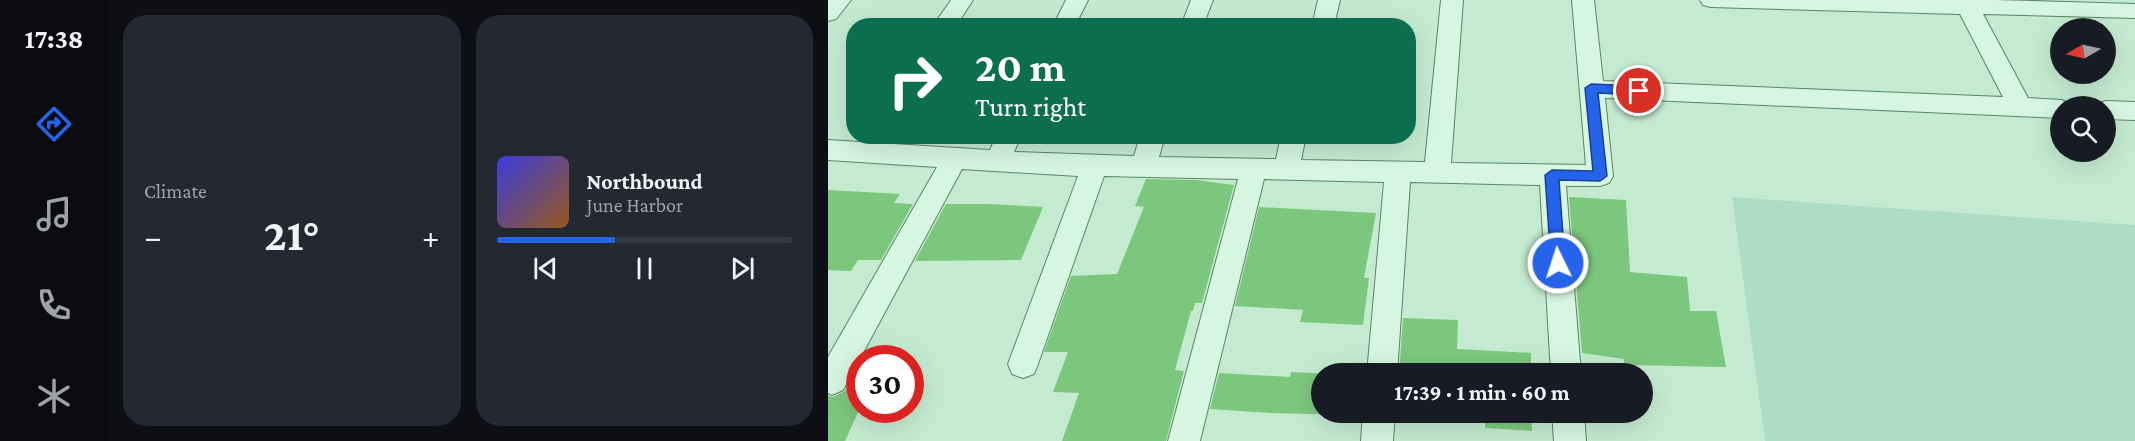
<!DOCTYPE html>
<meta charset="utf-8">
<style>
:root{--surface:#171b24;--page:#242831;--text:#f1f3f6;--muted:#9ea1a6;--line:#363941;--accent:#2563eb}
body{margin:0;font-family:"Crimson Pro",serif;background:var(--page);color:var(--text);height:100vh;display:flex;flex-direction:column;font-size:22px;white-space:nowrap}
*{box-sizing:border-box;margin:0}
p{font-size:20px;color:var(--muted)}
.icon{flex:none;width:33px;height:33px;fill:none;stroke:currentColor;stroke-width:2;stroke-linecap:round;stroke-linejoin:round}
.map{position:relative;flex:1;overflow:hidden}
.details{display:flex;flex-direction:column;gap:15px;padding:15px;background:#0d0f14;width:720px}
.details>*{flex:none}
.hud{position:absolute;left:18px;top:18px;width:570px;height:126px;border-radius:24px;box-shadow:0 6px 24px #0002;background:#0b6e4f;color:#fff;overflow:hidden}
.needle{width:39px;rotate:261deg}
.fabs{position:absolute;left:1222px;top:18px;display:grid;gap:12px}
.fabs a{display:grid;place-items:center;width:66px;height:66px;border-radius:50%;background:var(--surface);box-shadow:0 6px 24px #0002;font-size:30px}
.speed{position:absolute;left:18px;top:345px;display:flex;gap:12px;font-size:30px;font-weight:700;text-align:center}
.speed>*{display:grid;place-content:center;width:78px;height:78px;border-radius:50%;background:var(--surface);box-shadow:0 6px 24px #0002;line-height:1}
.speed .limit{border:9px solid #d22;background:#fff;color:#111}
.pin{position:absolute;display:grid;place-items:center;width:51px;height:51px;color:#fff;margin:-26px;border:3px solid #fff;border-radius:50%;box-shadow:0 2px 6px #0007}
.me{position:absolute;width:66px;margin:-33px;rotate:356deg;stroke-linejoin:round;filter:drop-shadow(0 0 4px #0008)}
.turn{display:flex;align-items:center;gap:21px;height:126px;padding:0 30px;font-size:27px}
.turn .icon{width:78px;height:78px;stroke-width:2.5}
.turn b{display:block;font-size:42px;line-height:51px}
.big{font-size:45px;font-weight:700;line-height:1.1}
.details .card{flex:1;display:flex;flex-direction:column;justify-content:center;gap:9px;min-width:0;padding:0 21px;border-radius:24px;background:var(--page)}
.song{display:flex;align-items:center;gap:18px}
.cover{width:72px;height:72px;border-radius:9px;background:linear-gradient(135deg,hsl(240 70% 55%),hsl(30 70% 35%))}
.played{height:6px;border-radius:3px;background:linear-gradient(90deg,var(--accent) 40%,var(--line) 40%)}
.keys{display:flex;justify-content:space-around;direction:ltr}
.heat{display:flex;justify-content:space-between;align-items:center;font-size:33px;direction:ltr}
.details .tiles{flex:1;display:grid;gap:15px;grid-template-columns:repeat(2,1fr)}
.trip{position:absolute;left:483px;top:363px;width:342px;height:60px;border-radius:30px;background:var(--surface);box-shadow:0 6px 24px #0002;font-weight:700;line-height:60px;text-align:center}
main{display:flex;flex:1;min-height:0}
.tabs{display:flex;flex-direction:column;width:108px;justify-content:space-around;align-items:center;background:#090b0e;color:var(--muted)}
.tabs .icon{width:42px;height:42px}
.tabs .current{color:var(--accent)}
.tabs b{font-size:27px;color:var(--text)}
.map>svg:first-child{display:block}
</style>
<main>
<nav class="tabs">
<b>17:38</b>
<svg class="icon current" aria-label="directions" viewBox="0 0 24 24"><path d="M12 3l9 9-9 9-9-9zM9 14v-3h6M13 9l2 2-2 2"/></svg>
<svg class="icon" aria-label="music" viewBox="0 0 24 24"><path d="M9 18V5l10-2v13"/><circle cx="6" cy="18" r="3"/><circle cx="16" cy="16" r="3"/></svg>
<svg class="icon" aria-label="phone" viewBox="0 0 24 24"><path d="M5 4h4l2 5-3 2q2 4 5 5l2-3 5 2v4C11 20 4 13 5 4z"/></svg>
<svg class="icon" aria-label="climate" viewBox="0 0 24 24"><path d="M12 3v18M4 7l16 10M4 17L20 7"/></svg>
</nav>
<section class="details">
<div class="tiles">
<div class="card"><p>Climate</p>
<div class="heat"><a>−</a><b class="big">21°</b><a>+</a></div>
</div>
<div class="card">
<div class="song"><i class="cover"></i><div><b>Northbound</b><p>June Harbor</p></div></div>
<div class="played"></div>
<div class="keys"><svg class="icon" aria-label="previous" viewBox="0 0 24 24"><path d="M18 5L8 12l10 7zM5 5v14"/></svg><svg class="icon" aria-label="pause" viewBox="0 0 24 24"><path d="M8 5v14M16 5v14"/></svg><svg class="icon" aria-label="next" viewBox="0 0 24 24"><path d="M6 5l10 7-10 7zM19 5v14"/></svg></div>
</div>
</div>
</section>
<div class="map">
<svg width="1307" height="441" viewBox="0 0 1307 441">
<rect width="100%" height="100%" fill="#c4ebd0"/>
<path fill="#afddc4" d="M904,197L1307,225V441H937Z"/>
<path fill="#7cc77e" d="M318,179L368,180L406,185L374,303H367L365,311H363L347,370L356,371L338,441H234L251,393L225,392L240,352H216L243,276L289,274L316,207L307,206Z
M0,190L72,194L66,203L85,204L53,260H30L23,271L0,270Z
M741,197L798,200L802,272L859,277L862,311H888L898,367L796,365V359L754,353Z
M118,204H161L215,207L193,260L87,261Z
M431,207L548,213L536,278H541L535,325L472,322L475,310L407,306Z
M575,318L630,320L629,349L703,353V374H571Z
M32,364V408L17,441H0V396L5,397L17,391Z
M463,372L506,374H494V412H522V415L442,413L382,409L391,373L462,377Z
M603,412H703L704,431L657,428V416Z"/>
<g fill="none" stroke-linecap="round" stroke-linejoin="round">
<defs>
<path id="street" d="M0,0H23L8,19L0,21Z
M123,0H145L128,26H105Z
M238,0H260L247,26H225Z
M363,0H385L375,26H353Z
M490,0H512L506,26H484Z
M613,0H635L623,163L758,165L744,0H766L775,81L1175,97L1132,14L883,7L875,5L872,0H1167L1307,4V18L1155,14L1200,98L1233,100L1242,103L1244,106H1233V118L777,98L785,176L781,183L772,186H738L753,374H723L712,185L582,182L569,374H539L556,182L436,179L372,441H340L410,179L276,176L210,364L206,374L195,378L184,374L180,364L250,176L134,169L15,390L4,395L0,393V357L109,167L0,160V140L162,150L168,136H193L186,152L306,156L312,136H337L331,157L448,159L453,136H478L473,160L597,162Z
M1278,101L1307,102V120L1278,119V106H1268L1269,104Z
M535,412H567L565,441H533Z
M724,412H756L758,441H726Z"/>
</defs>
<use href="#street" stroke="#5b8461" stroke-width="2"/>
<use href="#street" fill="#d6f6e1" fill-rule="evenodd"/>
</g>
<path fill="#2563eb" stroke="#184099" stroke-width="1.5" d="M763,84L811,86L817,91L811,95L770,93L779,176L772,181L731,180L737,263L735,268L730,269L725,268L723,263L717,175L724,170L765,171L757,88Z"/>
</svg>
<div class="fabs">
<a><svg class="needle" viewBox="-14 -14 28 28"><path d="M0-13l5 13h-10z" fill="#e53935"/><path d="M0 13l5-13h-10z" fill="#9ea1a6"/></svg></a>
<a><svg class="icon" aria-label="search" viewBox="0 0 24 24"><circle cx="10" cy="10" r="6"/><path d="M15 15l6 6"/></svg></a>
</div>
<div class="speed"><div class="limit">30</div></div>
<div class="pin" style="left:811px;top:91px;background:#d93025"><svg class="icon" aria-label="arrive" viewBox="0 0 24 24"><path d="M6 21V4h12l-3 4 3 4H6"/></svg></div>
<svg class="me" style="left:730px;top:263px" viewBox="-20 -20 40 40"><circle r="17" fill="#2563eb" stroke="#fff" stroke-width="3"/><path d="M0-11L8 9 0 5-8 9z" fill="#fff"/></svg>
<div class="trip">17:39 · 1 min · 60 m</div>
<div class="hud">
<div class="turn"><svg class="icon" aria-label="right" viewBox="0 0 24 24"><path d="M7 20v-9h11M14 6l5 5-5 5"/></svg><div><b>20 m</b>Turn right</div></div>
</div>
</div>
</main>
